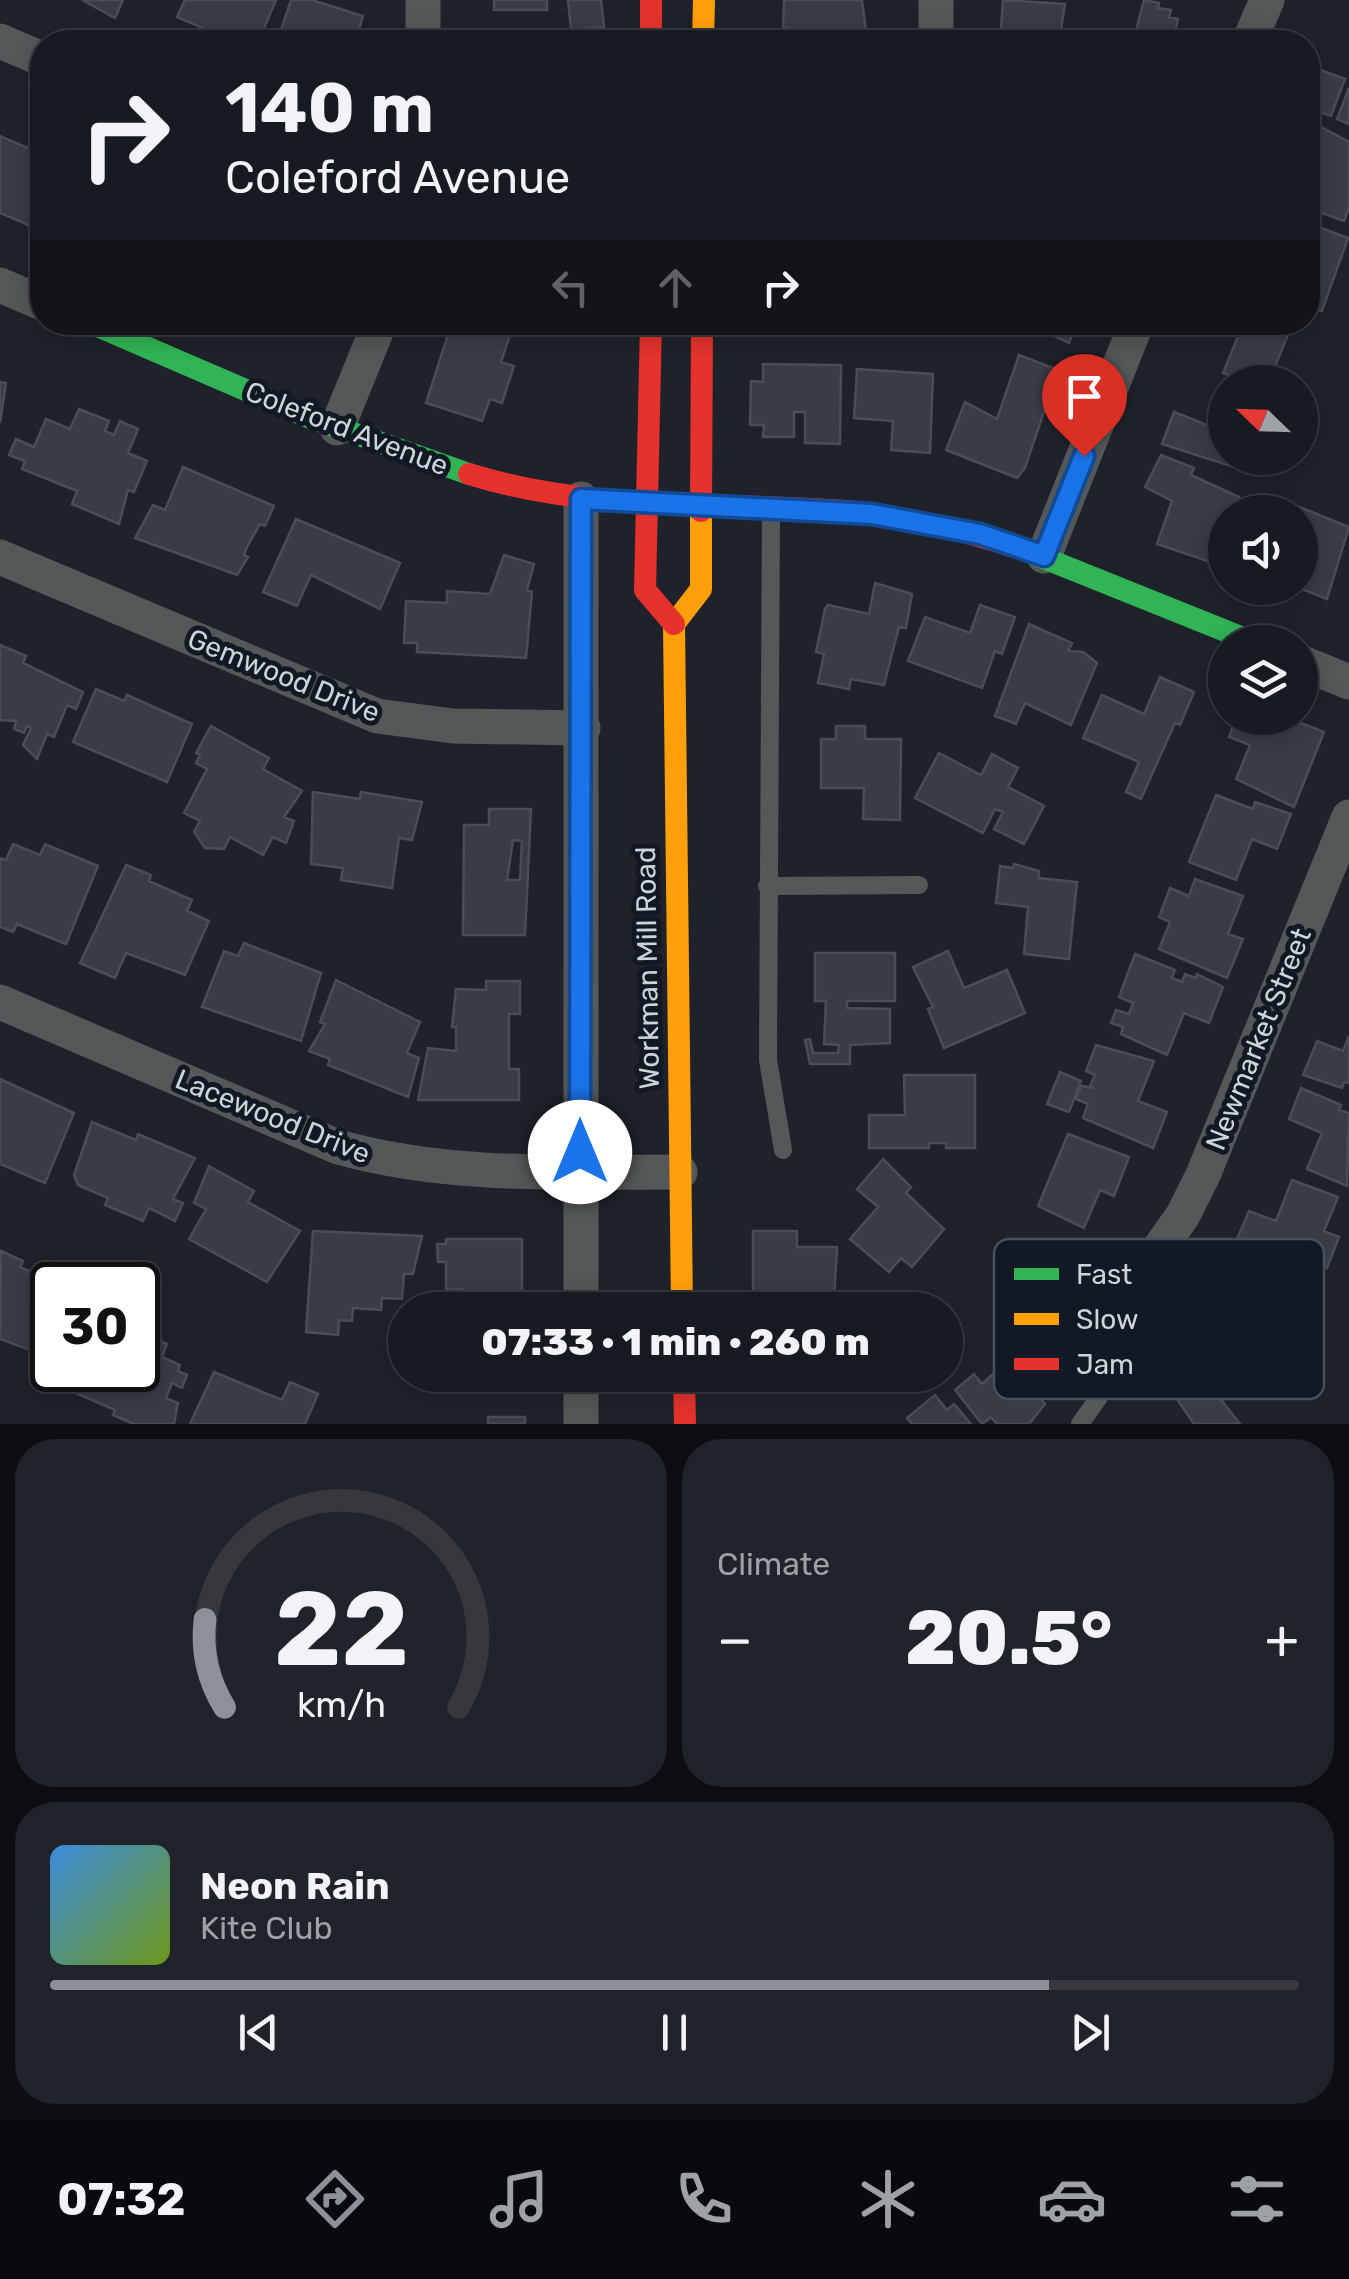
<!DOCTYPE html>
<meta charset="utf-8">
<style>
:root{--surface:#171a20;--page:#202329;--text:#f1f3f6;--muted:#9ea1a5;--line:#36383e;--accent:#8c9099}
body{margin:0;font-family:Rubik,sans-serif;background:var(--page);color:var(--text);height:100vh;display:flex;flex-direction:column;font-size:38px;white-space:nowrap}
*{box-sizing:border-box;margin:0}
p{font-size:32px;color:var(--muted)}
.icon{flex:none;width:55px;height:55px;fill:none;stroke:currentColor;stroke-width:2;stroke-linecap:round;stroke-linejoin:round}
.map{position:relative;height:1424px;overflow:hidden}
.side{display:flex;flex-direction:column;gap:15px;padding:15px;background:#0d0e12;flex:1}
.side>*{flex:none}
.banner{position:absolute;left:30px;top:30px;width:1290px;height:305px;border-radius:40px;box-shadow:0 5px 25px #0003,0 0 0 2px var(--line);background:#171a20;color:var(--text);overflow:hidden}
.needle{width:65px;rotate:293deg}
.buttons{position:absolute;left:1208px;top:365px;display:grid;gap:20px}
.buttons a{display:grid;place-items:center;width:110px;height:110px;border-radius:50%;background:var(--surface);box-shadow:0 5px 25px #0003,0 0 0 2px var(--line);font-size:50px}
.speed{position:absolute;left:30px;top:1262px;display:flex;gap:20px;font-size:50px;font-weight:700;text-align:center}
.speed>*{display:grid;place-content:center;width:130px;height:130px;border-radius:50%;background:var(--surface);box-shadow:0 5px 25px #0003,0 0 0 2px var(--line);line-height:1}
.speed .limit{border:5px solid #111;border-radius:15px;background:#fff;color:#111}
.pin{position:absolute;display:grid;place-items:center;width:85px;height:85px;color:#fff;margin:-102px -42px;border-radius:50% 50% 50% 0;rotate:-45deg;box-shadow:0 0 10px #0007}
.pin .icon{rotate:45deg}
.me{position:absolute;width:110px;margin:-55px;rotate:0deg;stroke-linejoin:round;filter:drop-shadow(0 0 8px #0008)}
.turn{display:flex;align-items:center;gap:35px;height:210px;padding:0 30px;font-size:45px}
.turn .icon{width:130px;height:130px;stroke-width:2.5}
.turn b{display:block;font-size:70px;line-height:85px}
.lanes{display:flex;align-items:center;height:95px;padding:0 30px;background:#0003;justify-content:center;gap:50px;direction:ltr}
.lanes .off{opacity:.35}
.big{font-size:75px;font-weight:800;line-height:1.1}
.side .widget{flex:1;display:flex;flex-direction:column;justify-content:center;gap:15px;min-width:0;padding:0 35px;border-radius:40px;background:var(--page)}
.side .dial{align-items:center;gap:0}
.dial svg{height:260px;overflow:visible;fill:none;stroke:var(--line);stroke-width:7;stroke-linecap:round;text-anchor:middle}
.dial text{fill:var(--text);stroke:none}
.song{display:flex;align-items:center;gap:30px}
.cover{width:120px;height:120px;border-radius:15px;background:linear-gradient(135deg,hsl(210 70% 55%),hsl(80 70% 35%))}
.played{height:10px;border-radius:5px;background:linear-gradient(90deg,var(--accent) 80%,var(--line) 80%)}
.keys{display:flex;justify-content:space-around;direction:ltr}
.heat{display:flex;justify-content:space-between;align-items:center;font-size:55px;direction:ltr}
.side .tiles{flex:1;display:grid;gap:15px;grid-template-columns:1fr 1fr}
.widget:last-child{grid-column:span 2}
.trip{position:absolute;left:388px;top:1292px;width:575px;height:100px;border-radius:50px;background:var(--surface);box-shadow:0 5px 25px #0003,0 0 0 2px var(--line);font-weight:800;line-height:100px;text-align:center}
.dock{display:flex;height:160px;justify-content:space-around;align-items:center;background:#090a0d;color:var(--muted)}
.dock .icon{width:70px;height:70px}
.dock .on{color:var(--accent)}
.dock b{font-size:45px;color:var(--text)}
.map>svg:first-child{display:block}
</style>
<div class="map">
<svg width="1349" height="1424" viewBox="0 0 1349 1424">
<rect width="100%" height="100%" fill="#1f222a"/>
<path fill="#383c47" stroke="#4a4d54" stroke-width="2.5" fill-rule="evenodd" d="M82,0H123L115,18Z
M185,0H276L262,33L267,35L264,42H224L226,38L177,17Z
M291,0H312L363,16L355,42L273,39L276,29L281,30Z
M494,0H547V10H494Z
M568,0H601L604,27L571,30Z
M784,0H862L866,31L862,38L789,42V28H783Z
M1003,0L1065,4L1060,36L1029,32L1022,33L1021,39L1049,42H1000Z
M1144,0L1159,3L1158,8L1171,10L1169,17L1178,19L1173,42H1133Z
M513,36H563V42H513Z
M1313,67L1345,79L1331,116L1308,108V82Z
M1349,88V124L1337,119Z
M1308,120L1349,142V208L1344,221L1308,208V186L1317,162L1308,159Z
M36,129L42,132V192L31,226L0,213V136L28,148Z
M1308,223L1348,238L1322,311L1308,306Z
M279,322H312L310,331Z
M452,322H472L510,335L501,362L514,366L502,403L490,399L482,421L426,403Z
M508,322H543L541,329L527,325L524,334L506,328Z
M1025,322H1077L1069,343Z
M1225,322H1293L1269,382H1247L1223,373L1241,329Z
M1019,355L1058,370L1025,468L1017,478L946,450L965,402L997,419Z
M763,364L841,365L840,444L805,443V412H794V437H763L764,425H750L751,381L763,382Z
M857,369L933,374L930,453L891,450L893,421L854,418Z
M0,382L6,383L0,423Z
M1225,394V458H1248L1243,470L1162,444L1174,412L1212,427Z
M79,409L109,421L105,431L114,435L120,421L138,429L128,453L147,461L134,492L128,490L119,524L72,504L77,491L22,469L25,461L9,455L16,439L34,447L46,419L70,429Z
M1161,455L1194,468L1191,475L1239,497L1233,512H1225V533L1213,563L1157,544L1172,501L1145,487Z
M183,467L274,506L265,526L260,524L247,547L244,555L248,557L237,575L135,538L153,505L165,510Z
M1285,501L1349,527L1327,599L1299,588L1305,560L1300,558V512H1281Z
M296,519L400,563L380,609L311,575L297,606L263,592Z
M504,555L534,564L527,590L532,592L526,658L417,652V643H404L406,601L447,603V591L490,594Z
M875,583L912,594L906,628L899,627L884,685L851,679L849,689L818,683L824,654L816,652L825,609L828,605L869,614Z
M980,605L1015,617L1002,654L995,651L982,688L908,661L925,617L970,633Z
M1029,624L1072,643L1068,651L1083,652L1097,663L1071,725L1025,703L1016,724L995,716Z
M0,645L26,656L23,663L83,692L76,709L67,705L54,737L47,734L37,759L23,745L31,728L27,726L24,733L14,729L16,721L0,720Z
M1160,677L1194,692L1180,725L1175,723L1141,799L1126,792L1139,762L1083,738L1102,695L1144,714Z
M96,689L124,701L127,695L192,724L167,782L73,742Z
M1236,718H1288L1324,732L1294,807L1236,779L1250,745L1229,737Z
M211,726L269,758L263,769L302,791L284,817L294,821L286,843L273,837L263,855L230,837L224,849L205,848L194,832L200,821L184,813L207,769L196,763L200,755L196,753Z
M836,726H865V739H901L900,820L863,819L864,788H821V739H836Z
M939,753L981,775L992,754L1018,768L1008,787L1044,806L1024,844L994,829L1003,812L995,809L983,833L915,798Z
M313,792L360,799L361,792L422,802L412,840L399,838L392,888L341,880L343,868L311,864Z
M1216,795L1253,809L1255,802L1291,814L1277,849L1252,839L1236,880L1189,862Z
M489,809H531L525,935H463L464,825H489ZM513,840L522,841L520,880H507Z
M13,844L40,855L45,844L98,866L66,944L17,924L13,932L0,927V858L6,860Z
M1014,864L1039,871V878L1077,882L1069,959L1024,954L1028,907L996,903L1000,866L1013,868Z
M126,865L151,875L149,881L192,900L187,911L209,921L185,975L126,953L115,978L80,963Z
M1195,879L1243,896L1228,934L1243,939L1227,978L1159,949L1170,922L1159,917L1170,888L1189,896Z
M244,943L321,973L301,1041L202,1007L224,951L238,956Z
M948,951L964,988L1007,970L1025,1013L944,1048L928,1009L933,1007L913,967Z
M815,953H895V1001H847V1008L890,1009V1043L850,1045V1064H810L805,1040L810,1039L813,1053H838L839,1045L824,1044L826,1001H815Z
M1135,954L1175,970L1172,978L1182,982L1185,974L1196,978L1197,974L1223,987L1209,1023L1184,1013L1167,1055L1121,1034L1123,1027L1111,1023L1116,1010L1129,1014L1133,1003L1119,997Z
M336,980L420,1022L407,1053L419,1058L408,1097L328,1065L330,1059L309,1051L325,1024L320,1022Z
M486,981H520V1014H509V1069H519V1100H418L428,1048L456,1051V1027H452L456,989L486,990Z
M1349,1036V1083L1344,1082L1342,1088L1303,1075L1317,1041L1343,1051Z
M1096,1045L1154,1061L1138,1101L1167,1112L1153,1148L1083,1118L1088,1104L1076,1099L1081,1086L1094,1088L1090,1086L1095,1075L1086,1071Z
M1060,1072L1081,1081L1069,1112L1047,1104Z
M904,1075H975V1148H946V1143H929V1148H869V1115H905Z
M0,1079L74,1113L45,1183L0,1164Z
M1301,1088L1341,1105L1339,1110L1349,1113L1347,1186L1307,1169L1322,1133L1289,1119Z
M92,1122L136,1140L138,1134L195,1158L173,1199L183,1203L175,1221L149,1208L143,1221L105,1205L108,1198L78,1185L74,1175Z
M1068,1134L1129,1157L1114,1196L1100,1190L1084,1228L1038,1206Z
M883,1159L911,1187L906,1193L944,1229L912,1267L901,1258L889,1272L850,1239L878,1207L857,1189Z
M209,1166L254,1191L248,1202L300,1231L267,1282L189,1239L206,1209L194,1203Z
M1292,1180L1338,1197L1324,1231L1339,1237L1327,1268L1312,1263L1304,1267L1275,1251L1273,1257L1235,1244L1249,1211L1276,1221Z
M313,1231L422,1236L413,1274H404L402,1299L382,1298L381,1310L353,1308L352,1321L339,1320L338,1335L306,1332Z
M753,1231H797V1247H837L834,1298H808L807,1310H766V1301H753Z
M446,1239H522V1310H462V1289L446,1290V1262H438L437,1244H446Z
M1,1251L23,1261L20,1267L62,1285H52V1358L0,1339Z
M145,1335L167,1344L162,1357L180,1365L178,1371L187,1375L182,1388L172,1383L166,1398L178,1403L174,1424H134L113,1415L115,1410L69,1390L78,1370H138V1346Z
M214,1372L282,1400L290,1382L318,1394L305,1424H190Z
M994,1373L1013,1375L1020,1382L1024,1378L1045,1404L1029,1424H997L991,1417L982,1424L955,1390L974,1374L982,1384Z
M1204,1378L1240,1424H1194L1177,1399Z
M935,1395L947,1410L954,1404L971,1424H912L907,1418Z
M488,1417H525V1424H488Z"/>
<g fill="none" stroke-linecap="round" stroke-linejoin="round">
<path stroke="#555858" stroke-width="18" d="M771,509L768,1060L783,1150
M767,886L919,885
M1080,1424L1099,1397"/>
<path stroke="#555858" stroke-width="35" d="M936,0V42
M0,41L42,59
M423,42V0
M1249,42L1267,0
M0,285L42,303
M337,428L380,322
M1044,556L1137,322
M0,557L377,716L453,726L583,728
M1300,662L1349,682
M0,1002L338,1147C449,1178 565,1172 680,1172
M1155,1255L1183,1215L1203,1175L1349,817
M581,1310V499
M581,1375V1424"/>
<path stroke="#30b455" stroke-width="22" d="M88,322L308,417L469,474
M1024,550L1253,642"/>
<path stroke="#ff9f0a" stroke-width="22" d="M703,42L704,0
M682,1310L674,624L701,589V511"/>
<path stroke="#e5322d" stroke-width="22" d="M651,0V42
M651,322L645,590L674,624
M469,474C588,511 708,502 831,510C897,514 961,529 1024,550
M701,511L702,322
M684,1375L685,1424"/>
</g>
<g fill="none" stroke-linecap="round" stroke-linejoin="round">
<defs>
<path id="route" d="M580,1152L581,499L872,514L980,534L1044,556L1084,456"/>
</defs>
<use href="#route" stroke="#114b97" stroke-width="25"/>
<use href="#route" stroke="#1a73e8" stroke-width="18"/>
</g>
<g text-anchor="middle" stroke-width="10" stroke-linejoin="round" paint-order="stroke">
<g font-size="28" fill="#cdd2db" stroke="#121824">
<text transform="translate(347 428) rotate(21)" y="10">Coleford Avenue</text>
<text transform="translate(284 675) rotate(22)" y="10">Gemwood Drive</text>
<text transform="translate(647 968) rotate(-91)" y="10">Workman Mill Road</text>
<text transform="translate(1258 1039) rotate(-68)" y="10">Newmarket Street</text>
<text transform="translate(273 1116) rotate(22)" y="10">Lacewood Drive</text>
</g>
</g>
<rect x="994" y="1239" width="330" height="160" rx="15" fill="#121824" stroke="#4a505b" stroke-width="2.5"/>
<rect x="1014" y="1268" width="45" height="12" fill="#30b455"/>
<rect x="1014" y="1313" width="45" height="12" fill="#ff9f0a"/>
<rect x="1014" y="1358" width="45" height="12" fill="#e5322d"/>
<g font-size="28" fill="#cdd2db">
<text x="1076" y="1284">Fast</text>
<text x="1076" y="1329">Slow</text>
<text x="1076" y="1374">Jam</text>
</g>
</svg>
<div class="buttons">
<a><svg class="needle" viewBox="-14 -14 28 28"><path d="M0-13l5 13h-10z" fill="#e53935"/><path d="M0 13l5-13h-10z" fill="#9ea1a5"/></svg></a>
<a><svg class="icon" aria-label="sound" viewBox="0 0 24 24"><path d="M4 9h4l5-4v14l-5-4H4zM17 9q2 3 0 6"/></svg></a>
<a><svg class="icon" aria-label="layers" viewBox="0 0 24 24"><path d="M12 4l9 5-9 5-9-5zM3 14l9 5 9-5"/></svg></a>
</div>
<div class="speed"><div class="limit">30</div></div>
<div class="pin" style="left:1084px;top:456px;background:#d93025"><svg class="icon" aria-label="arrive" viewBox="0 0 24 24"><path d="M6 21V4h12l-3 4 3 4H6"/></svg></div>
<svg class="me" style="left:580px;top:1152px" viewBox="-20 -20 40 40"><circle r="19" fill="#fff"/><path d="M0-13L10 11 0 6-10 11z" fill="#1a73e8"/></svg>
<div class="trip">07:33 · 1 min · 260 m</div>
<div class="banner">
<div class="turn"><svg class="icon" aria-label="right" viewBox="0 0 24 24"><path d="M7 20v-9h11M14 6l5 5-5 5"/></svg><div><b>140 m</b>Coleford Avenue</div></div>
<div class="lanes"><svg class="icon off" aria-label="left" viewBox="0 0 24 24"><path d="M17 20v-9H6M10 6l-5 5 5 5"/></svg><svg class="icon off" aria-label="ahead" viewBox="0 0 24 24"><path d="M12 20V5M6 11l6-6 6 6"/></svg><svg class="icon" aria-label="right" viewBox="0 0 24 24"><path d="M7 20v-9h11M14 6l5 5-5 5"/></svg></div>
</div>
</div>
<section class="side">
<div class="tiles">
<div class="widget dial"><svg viewBox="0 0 100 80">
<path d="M14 69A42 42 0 1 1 86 69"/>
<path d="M14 69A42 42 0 0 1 8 42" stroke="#8c9099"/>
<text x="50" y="56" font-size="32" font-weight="700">22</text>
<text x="50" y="72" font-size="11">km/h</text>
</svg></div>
<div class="widget"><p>Climate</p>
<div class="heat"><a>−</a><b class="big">20.5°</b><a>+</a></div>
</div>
<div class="widget">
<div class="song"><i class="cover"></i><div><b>Neon Rain</b><p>Kite Club</p></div></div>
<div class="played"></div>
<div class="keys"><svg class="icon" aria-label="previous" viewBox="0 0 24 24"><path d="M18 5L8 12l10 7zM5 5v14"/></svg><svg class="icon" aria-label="pause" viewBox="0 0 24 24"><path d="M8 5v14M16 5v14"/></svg><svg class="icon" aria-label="next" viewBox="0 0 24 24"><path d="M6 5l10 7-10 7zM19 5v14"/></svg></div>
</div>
</div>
</section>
<nav class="dock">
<b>07:32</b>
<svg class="icon on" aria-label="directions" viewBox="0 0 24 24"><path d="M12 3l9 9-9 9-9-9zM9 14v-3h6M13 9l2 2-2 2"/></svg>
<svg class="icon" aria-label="music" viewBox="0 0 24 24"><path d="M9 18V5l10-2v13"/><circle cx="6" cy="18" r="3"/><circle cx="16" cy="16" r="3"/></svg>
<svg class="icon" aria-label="phone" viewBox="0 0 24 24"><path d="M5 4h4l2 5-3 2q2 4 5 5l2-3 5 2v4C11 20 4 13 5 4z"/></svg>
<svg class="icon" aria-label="climate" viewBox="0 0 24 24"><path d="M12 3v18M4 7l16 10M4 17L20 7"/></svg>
<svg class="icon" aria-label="car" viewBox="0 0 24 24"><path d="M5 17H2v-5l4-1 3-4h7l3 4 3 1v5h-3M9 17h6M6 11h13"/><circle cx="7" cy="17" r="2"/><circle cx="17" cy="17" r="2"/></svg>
<svg class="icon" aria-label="filters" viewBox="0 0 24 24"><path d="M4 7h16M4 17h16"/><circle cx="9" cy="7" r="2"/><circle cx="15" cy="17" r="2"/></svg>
</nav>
